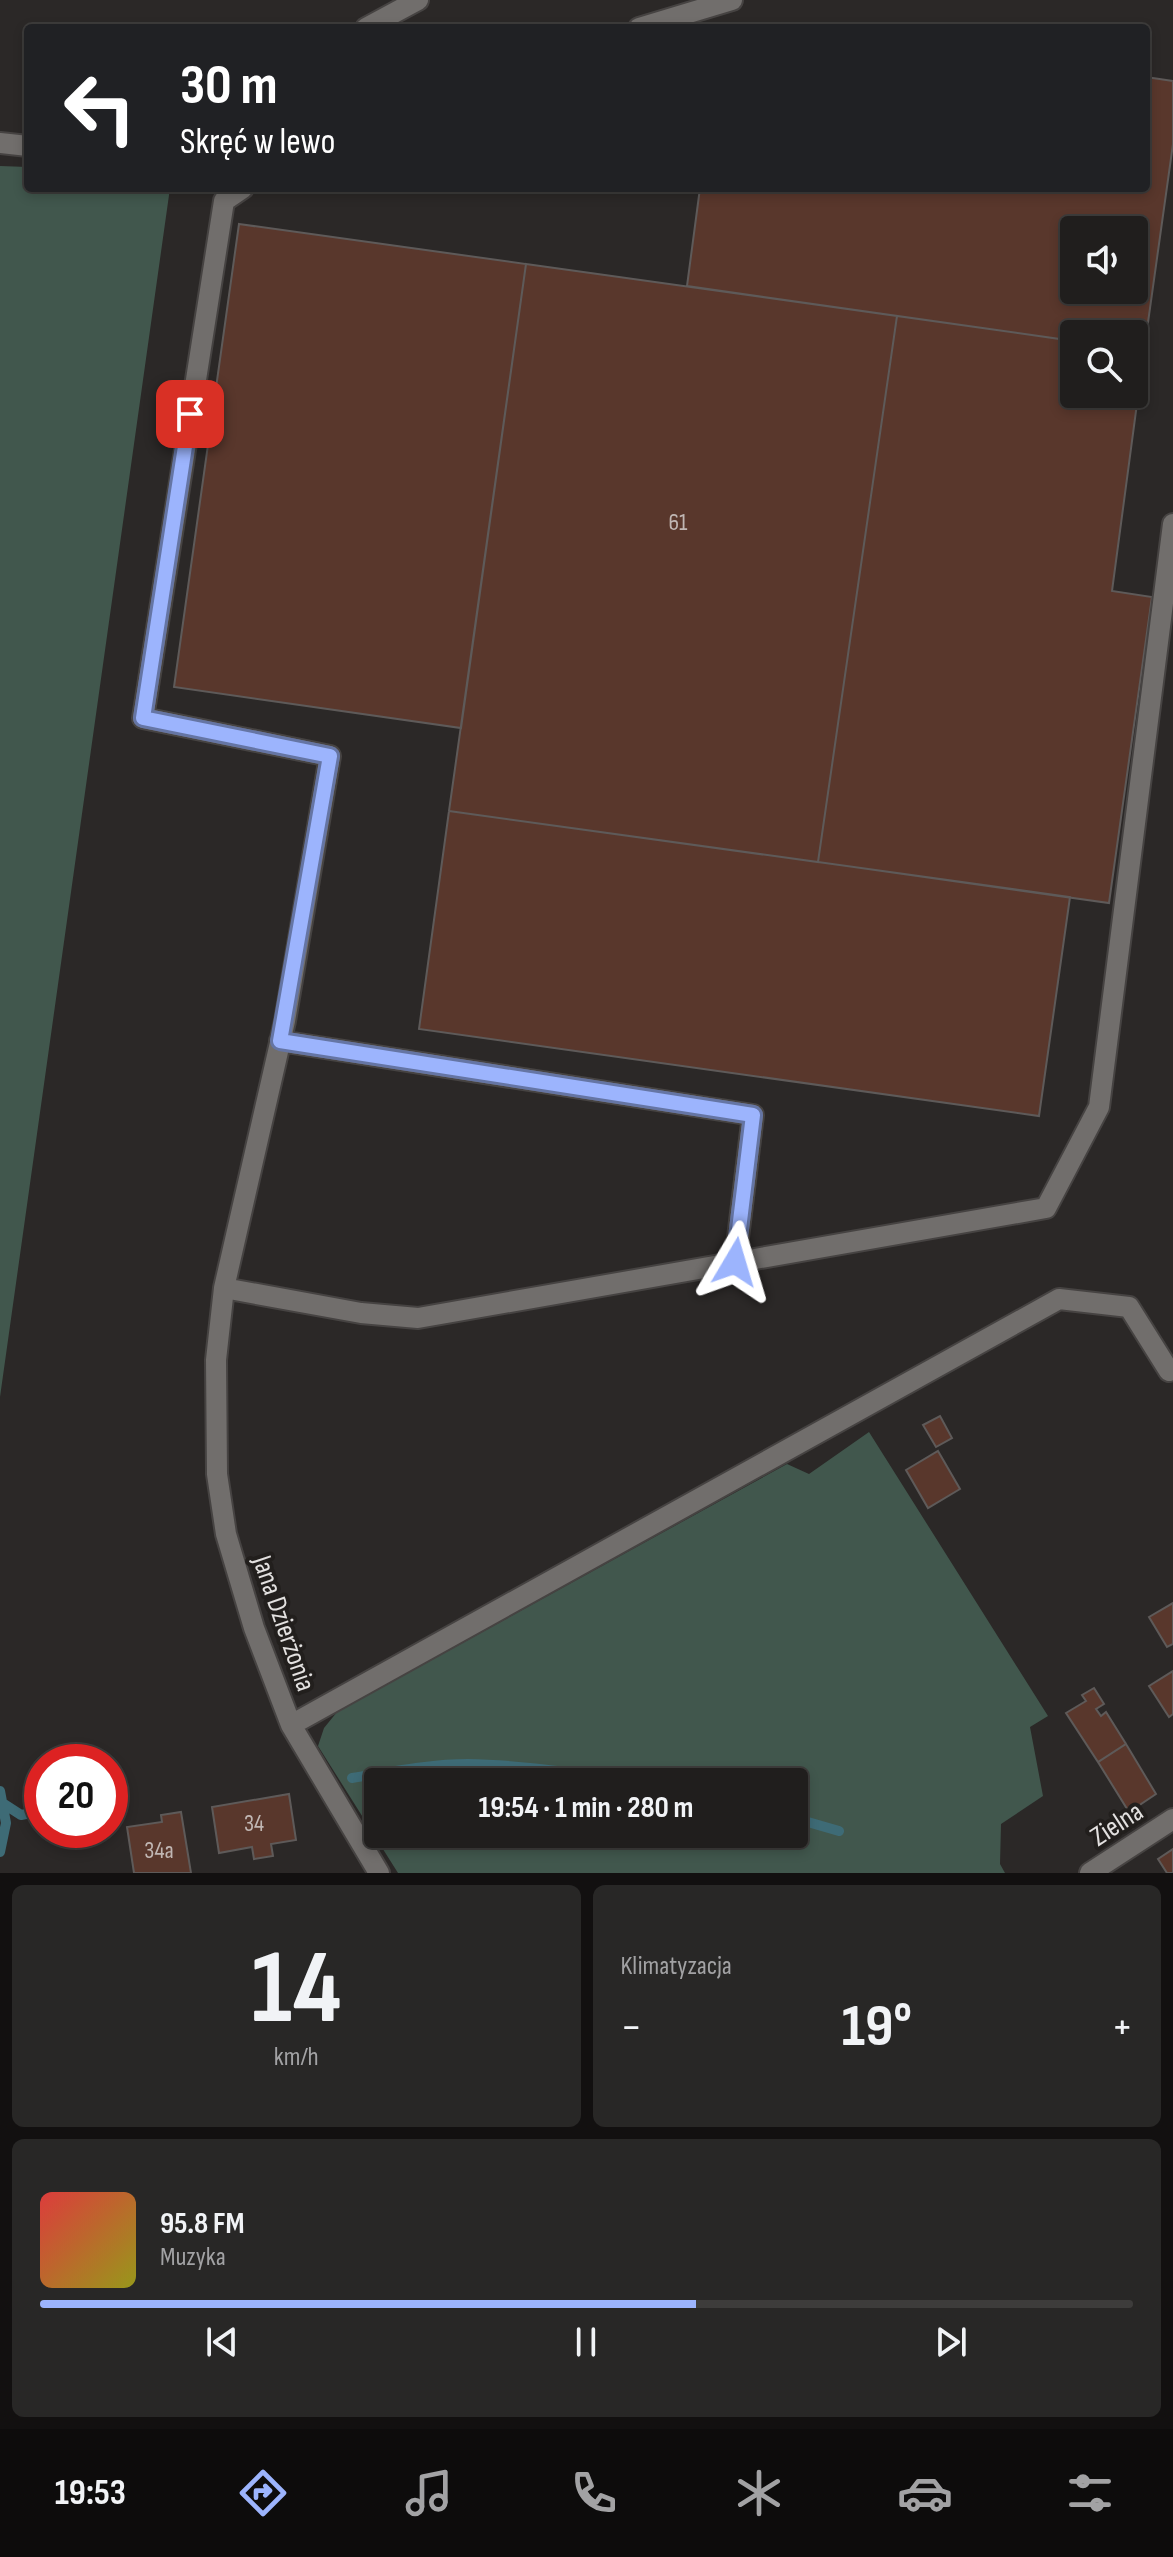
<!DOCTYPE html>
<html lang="pl">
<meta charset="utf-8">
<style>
:root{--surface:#201e1d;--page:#282726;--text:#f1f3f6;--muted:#a2a2a4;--line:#3d3c3b;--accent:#9cb4fd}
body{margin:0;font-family:"Sofia Sans Condensed",sans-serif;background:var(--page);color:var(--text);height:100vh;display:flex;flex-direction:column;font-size:30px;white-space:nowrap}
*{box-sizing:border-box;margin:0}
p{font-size:26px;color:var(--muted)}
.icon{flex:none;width:44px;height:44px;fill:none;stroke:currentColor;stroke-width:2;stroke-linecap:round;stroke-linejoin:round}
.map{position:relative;height:1873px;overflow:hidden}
.side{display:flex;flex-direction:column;gap:12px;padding:12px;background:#121010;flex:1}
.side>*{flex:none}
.top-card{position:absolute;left:24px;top:24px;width:1126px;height:168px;border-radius:8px;box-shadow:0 4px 12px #0003,0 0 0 2px var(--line);background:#202124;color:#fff;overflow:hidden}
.fabs{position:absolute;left:1060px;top:216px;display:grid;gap:16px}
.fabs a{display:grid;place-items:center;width:88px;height:88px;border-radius:8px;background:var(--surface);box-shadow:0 4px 12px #0003,0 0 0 2px var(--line);font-size:40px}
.speed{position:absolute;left:24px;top:1744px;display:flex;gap:16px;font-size:40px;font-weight:700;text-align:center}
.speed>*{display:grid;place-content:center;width:104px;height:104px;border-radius:50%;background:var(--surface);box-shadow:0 4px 12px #0003,0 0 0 2px var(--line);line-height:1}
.speed .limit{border:12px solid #d22;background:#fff;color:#111}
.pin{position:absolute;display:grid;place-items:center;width:68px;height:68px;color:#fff;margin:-34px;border-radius:16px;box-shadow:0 4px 12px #0006}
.me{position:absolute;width:88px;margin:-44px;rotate:7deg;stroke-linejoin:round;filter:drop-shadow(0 0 6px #0008)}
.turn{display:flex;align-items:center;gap:28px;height:168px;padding:0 24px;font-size:36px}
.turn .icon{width:104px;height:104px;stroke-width:2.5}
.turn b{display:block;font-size:56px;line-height:68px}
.big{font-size:60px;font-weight:700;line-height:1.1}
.side .widget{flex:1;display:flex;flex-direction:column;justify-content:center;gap:12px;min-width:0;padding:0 28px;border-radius:12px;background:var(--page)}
.side .dial{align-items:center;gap:0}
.dial b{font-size:104px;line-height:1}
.song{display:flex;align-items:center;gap:24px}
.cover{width:96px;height:96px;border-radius:12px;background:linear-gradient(135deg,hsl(0 70% 55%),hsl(60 70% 35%))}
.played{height:8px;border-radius:4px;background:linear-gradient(90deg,var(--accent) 60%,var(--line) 60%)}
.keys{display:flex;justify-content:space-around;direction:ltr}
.heat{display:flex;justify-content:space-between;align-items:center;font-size:44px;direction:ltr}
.side .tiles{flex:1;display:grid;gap:12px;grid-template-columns:1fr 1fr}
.widget:last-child{grid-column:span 2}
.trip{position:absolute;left:364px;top:1768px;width:444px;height:80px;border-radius:8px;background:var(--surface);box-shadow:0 4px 12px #0003,0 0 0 2px var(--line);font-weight:700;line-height:80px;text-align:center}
.tab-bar{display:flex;height:128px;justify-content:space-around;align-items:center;background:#0d0c0c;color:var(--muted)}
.tab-bar .icon{width:56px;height:56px}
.tab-bar .on{color:var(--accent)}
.tab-bar b{font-size:36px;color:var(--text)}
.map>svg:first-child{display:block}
</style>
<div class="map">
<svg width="1173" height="1873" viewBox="0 0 1173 1873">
<rect width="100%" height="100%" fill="#2b2827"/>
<path fill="#41574d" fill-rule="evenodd" d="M0,166L28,167V188H170L0,1397Z
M869,1432L1048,1716L1030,1727L1043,1796L1001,1824L1000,1864L1005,1873H398L318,1746L324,1728L337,1712L787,1464L809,1474ZM378,1782H794V1834H378Z"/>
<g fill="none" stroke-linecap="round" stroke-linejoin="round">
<path stroke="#3e6b76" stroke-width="10" d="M352,1778C390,1772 430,1764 468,1764C523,1765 579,1773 633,1782
M0,1791L6,1823L0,1852
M4,1804L21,1815L42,1811
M794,1818L839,1831"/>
</g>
<path fill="#59372c" stroke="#5e5a59" stroke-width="2" fill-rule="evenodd" d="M1146,77L1173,81V144L1144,351L1134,349V334H1074V341L687,286L700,188H1146ZM1074,230H1134V290H1074Z
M239,224L526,264L461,728L174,687Z
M526,264L897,316L818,862L449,811Z
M897,316L1074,341V394H1134V349L1144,351L1112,591L1152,597L1109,903L818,862Z
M449,811L1070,897L1039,1116L419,1029Z
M940,1416L952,1438L936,1447L923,1425Z
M938,1451L960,1489L928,1508L906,1470Z
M1173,1603V1644L1167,1647L1149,1617Z
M1173,1671V1714L1169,1717L1149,1686Z
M1094,1688L1104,1704L1096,1709L1101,1716L1106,1712L1126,1744L1098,1762L1066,1713L1086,1701L1082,1695Z
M1126,1744L1156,1794L1129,1812L1098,1762Z
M289,1794L296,1840L271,1844L273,1856L254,1859L252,1847L219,1853L212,1807Z
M181,1812L191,1873H134L127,1827L162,1822L161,1815Z
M1173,1849V1873H1167L1158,1859Z"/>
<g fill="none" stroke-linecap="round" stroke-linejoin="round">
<defs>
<path id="minor" d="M366,28L418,0
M639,28L732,0
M0,143L28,146
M280,1041L753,1115L735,1262
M224,1288L285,1021L330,756L143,718L224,201L243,188
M291,1725L1059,1299L1129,1307L1169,1371
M379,1873L291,1725L254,1628L226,1534L217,1474L216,1360L224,1288L361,1313L418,1318L1046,1208L1099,1107L1173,524
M1090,1873L1173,1819"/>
</defs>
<use href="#minor" stroke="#464342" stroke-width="24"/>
<use href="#minor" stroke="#716e6c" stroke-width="20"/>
</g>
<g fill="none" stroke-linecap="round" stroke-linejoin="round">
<defs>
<path id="route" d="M190,414L143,718L330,756L280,1041L753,1115L735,1262"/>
</defs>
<use href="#route" stroke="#6575a4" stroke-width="20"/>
<use href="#route" stroke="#9cb4fd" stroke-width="14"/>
</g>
<g text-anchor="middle" stroke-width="8" stroke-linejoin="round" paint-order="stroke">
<g font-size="24" fill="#c0b6b3">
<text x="678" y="530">61</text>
<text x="254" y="1831">34</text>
<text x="159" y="1858">34a</text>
</g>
<g font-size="28" fill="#e3e1e0" stroke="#221f1d">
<text transform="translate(285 1623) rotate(71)" y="10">Jana Dzierżonia</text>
<text transform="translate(1116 1823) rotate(-33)" y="10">Zielna</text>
</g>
</g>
</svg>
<div class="fabs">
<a><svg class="icon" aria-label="sound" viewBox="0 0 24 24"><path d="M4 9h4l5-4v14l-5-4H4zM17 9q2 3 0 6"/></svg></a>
<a><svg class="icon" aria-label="search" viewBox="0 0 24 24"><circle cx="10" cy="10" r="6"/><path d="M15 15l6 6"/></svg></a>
</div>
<div class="speed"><div class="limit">20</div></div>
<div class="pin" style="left:190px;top:414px;background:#d93025"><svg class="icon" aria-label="arrive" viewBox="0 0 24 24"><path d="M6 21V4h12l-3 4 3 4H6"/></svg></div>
<svg class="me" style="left:735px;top:1262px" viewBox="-20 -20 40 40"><path d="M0-17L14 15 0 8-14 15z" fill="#9cb4fd" stroke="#fff" stroke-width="4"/></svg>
<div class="trip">19:54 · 1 min · 280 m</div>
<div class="top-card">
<div class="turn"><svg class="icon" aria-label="left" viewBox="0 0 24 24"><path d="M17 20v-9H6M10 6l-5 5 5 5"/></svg><div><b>30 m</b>Skręć w lewo</div></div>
</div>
</div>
<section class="side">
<div class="tiles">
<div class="widget dial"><b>14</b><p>km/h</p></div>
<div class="widget"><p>Klimatyzacja</p>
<div class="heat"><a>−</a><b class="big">19°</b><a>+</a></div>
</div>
<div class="widget">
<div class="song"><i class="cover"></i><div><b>95.8 FM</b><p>Muzyka</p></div></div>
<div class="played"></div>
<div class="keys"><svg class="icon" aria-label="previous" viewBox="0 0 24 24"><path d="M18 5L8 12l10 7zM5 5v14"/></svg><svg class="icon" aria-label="pause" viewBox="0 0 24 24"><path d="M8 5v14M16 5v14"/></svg><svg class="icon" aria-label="next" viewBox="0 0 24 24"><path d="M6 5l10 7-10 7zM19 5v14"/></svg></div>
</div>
</div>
</section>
<nav class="tab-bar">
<b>19:53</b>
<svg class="icon on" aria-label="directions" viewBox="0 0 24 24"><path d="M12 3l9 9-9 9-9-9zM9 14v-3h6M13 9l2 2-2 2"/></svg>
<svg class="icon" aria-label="music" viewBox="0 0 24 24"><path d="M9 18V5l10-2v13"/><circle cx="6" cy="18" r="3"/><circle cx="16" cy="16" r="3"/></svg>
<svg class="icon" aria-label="phone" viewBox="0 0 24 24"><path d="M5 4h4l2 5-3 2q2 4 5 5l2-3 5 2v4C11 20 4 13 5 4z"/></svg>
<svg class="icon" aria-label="climate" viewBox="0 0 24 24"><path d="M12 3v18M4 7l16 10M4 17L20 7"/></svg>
<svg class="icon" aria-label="car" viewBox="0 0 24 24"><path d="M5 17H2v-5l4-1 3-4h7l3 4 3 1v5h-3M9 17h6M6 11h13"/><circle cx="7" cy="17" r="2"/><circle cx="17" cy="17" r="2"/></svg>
<svg class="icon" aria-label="filters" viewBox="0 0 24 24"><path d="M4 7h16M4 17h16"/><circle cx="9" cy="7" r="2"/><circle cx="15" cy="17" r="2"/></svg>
</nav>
